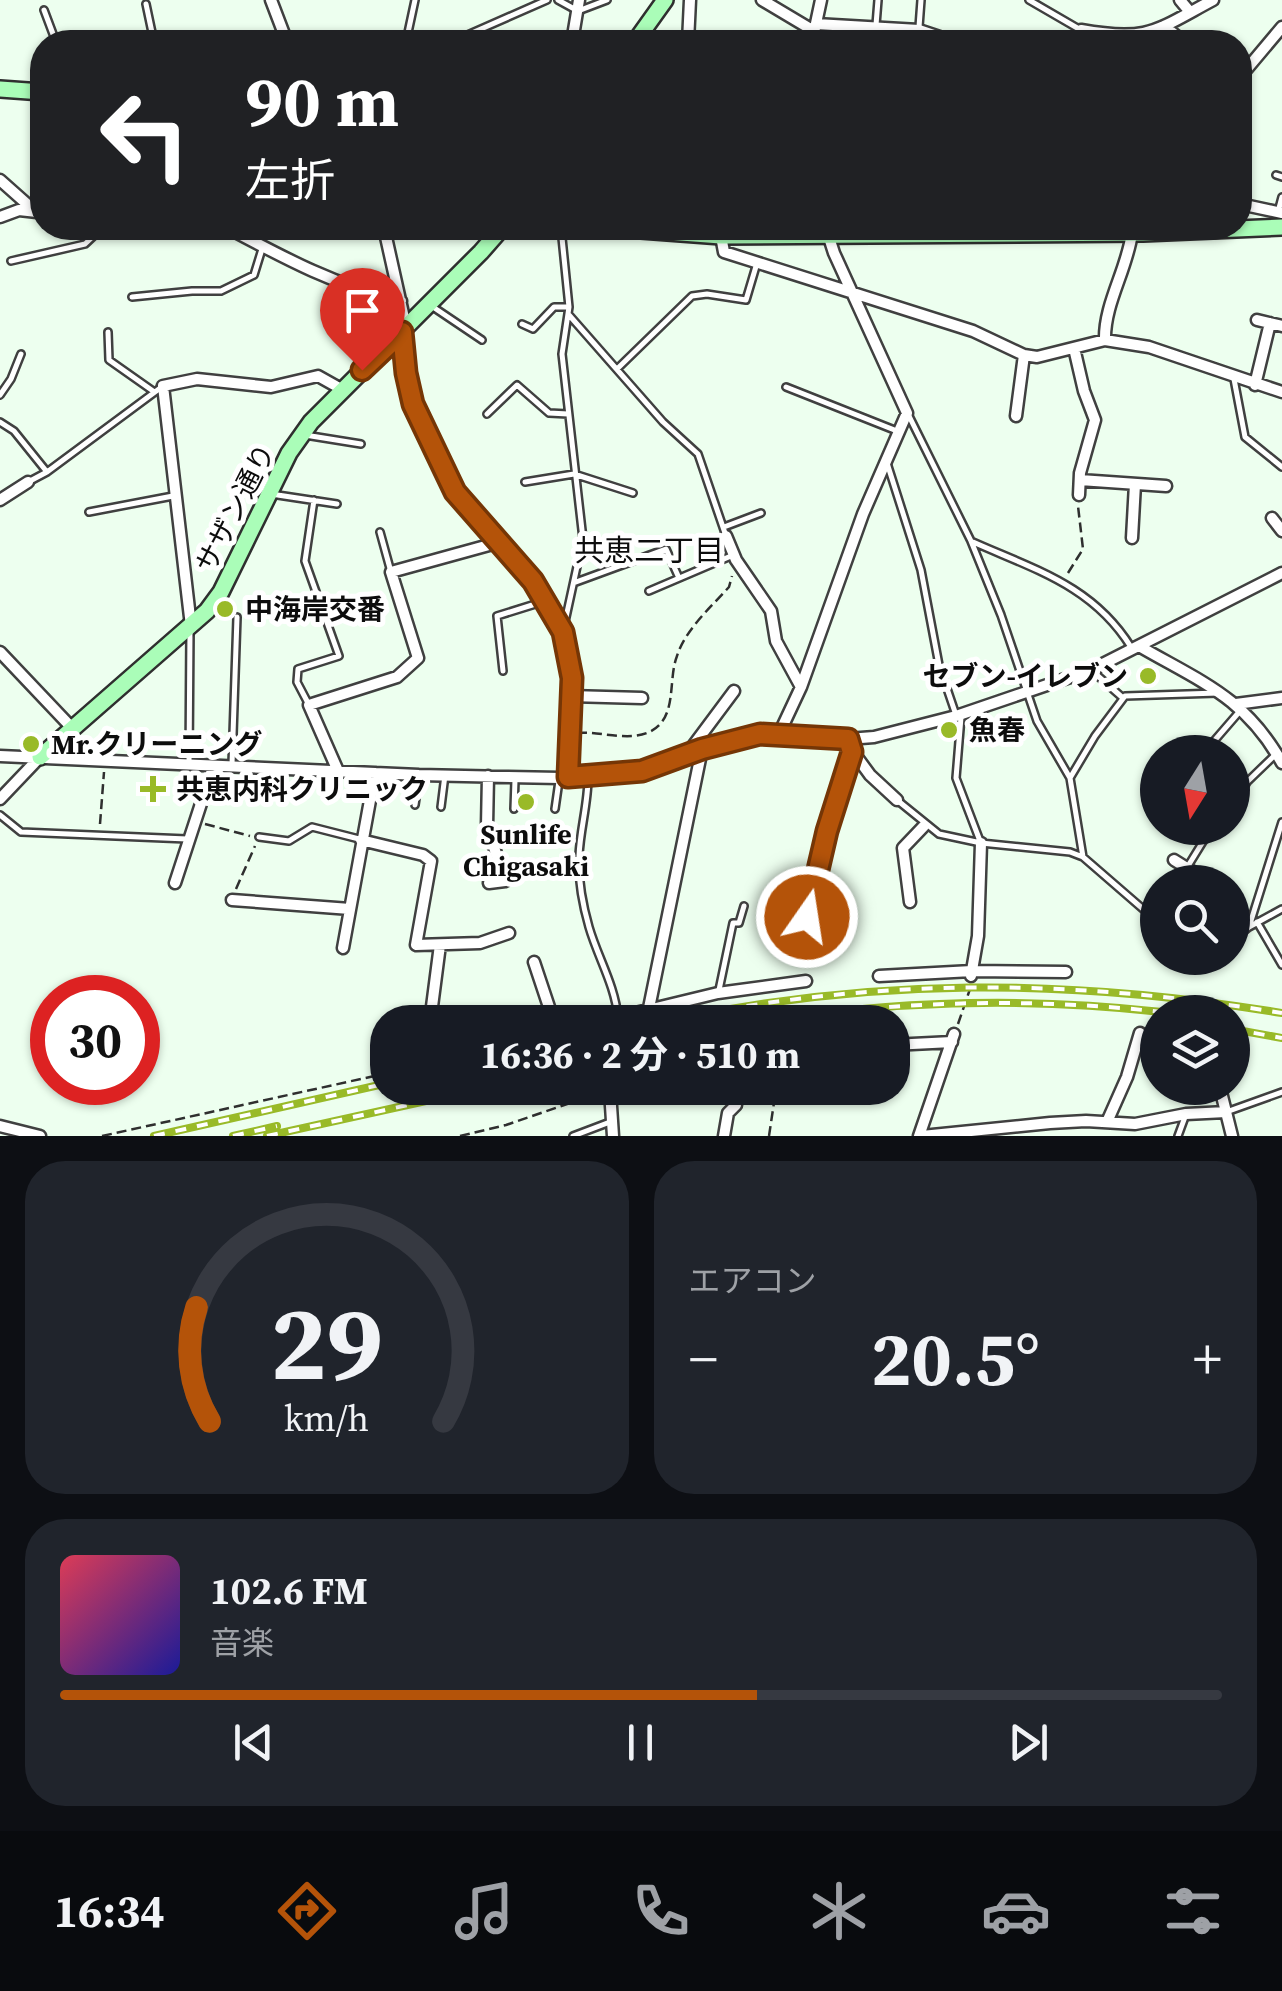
<!DOCTYPE html>
<html lang="ja">
<meta charset="utf-8">
<style>
:root{--surface:#171b24;--page:#20242c;--text:#f1f3f6;--muted:#9ea1a6;--line:#363941;--accent:#b45309}
body{margin:0;font-family:"Source Serif 4","Noto Sans JP",serif;background:var(--page);color:var(--text);height:100vh;display:flex;flex-direction:column;font-size:38px;white-space:nowrap}
*{box-sizing:border-box;margin:0}
p{font-size:32px;color:var(--muted)}
.icon{flex:none;width:55px;height:55px;fill:none;stroke:currentColor;stroke-width:2;stroke-linecap:round;stroke-linejoin:round}
.map{position:relative;height:1136px;overflow:hidden}
.drawer{display:flex;flex-direction:column;gap:25px;padding:25px;background:#0d0f14;flex:1}
.drawer>*{flex:none}
.top-card{position:absolute;left:30px;top:30px;width:1222px;height:210px;border-radius:40px;box-shadow:0 2px 8px #0004;background:#202124;color:#fff;overflow:hidden}
.needle{width:65px;rotate:191deg}
.buttons{position:absolute;left:1140px;top:735px;display:grid;gap:20px}
.buttons a{display:grid;place-items:center;width:110px;height:110px;border-radius:50%;background:var(--surface);box-shadow:0 2px 8px #0004;font-size:50px}
.speed{position:absolute;left:30px;top:975px;display:flex;gap:20px;font-size:50px;font-weight:700;text-align:center}
.speed>*{display:grid;place-content:center;width:130px;height:130px;border-radius:50%;background:var(--surface);box-shadow:0 2px 8px #0004;line-height:1}
.speed .limit{border:15px solid #d22;background:#fff;color:#111}
.pin{position:absolute;display:grid;place-items:center;width:85px;height:85px;color:#fff;margin:-102px -42px;border-radius:50% 50% 50% 0;rotate:-45deg;box-shadow:0 0 10px #0007}
.pin .icon{rotate:45deg}
.me{position:absolute;width:110px;margin:-55px;rotate:13deg;stroke-linejoin:round;filter:drop-shadow(0 0 8px #0008)}
.turn{display:flex;align-items:center;gap:35px;height:210px;padding:0 50px;font-size:45px}
.turn .icon{width:130px;height:130px;stroke-width:2.5}
.turn b{display:block;font-size:70px;line-height:85px}
.big{font-size:75px;font-weight:700;line-height:1.1}
.drawer .tile{flex:1;display:flex;flex-direction:column;justify-content:center;gap:15px;min-width:0;padding:0 35px;border-radius:40px;background:var(--page)}
.drawer .dial{align-items:center;gap:0}
.dial svg{height:260px;overflow:visible;fill:none;stroke:var(--line);stroke-width:7;stroke-linecap:round;text-anchor:middle}
.dial text{fill:var(--text);stroke:none}
.song{display:flex;align-items:center;gap:30px}
.cover{width:120px;height:120px;border-radius:15px;background:linear-gradient(135deg,hsl(350 70% 55%),hsl(240 70% 35%))}
.played{height:10px;border-radius:5px;background:linear-gradient(90deg,var(--accent) 60%,var(--line) 60%)}
.keys{display:flex;justify-content:space-around;direction:ltr}
.heat{display:flex;justify-content:space-between;align-items:center;font-size:55px;direction:ltr}
.drawer .tiles{flex:1;display:grid;gap:25px;grid-template-columns:1fr 1fr}
.tile:last-child{grid-column:span 2}
.trip{position:absolute;left:370px;top:1005px;width:540px;height:100px;border-radius:40px;background:var(--surface);box-shadow:0 2px 8px #0004;font-weight:700;line-height:100px;text-align:center}
.dock{display:flex;height:160px;justify-content:space-around;align-items:center;background:#090b0e;color:var(--muted)}
.dock .icon{width:70px;height:70px}
.dock .active{color:var(--accent)}
.dock b{font-size:45px;color:var(--text)}
.map>svg:first-child{display:block}
</style>
<div class="map">
<svg width="1282" height="1136" viewBox="0 0 1282 1136">
<rect width="100%" height="100%" fill="#edffef"/>
<g fill="none" stroke-linecap="round" stroke-linejoin="round">
<defs>
<path id="lane" d="M558,0L578,11L607,0
M1029,0L1079,29
M146,4L154,42
M44,10L56,42
M876,25L878,0
M919,27L921,0
M478,31L487,42
M406,42L418,37L465,36L547,0
M406,42L415,0
M979,42H995
M1054,42L1081,30
M1276,175L1282,177
M1278,212L1282,197
M561,228L569,307L562,354L583,539L563,631
M11,261L85,244L102,228
M132,297L192,291H221L254,275L262,249
M430,305L482,340
M569,315L663,422L698,454L726,536
M522,324L533,329L554,307H569
M108,332L109,360L153,391
M403,335C407,390 415,409 439,458C446,472 451,487 461,499C495,543 541,579 563,633C580,674 567,732 568,777
M617,369L692,296L707,294L746,300L757,263
M1234,379L1245,437L1282,467
M786,387L897,431
M0,395L11,379L21,354
M487,414L517,385L549,413L568,414
M909,416L971,541L1001,615L1037,721L1070,778L1083,857L1158,922
M0,422L14,431L47,472
M305,435L361,444
M887,463L921,570L939,665L956,715
M30,481L47,472L163,386
M525,482L574,474L633,493
M271,494L337,504
M89,512L173,496
M724,527L761,513
M380,532L391,572
M973,542C1036,570 1093,586 1131,647
M576,582L666,549L679,578
M649,591L731,556
M1091,670L1123,698
M503,671L497,616L545,601
M308,703L297,682L298,669L339,656L305,561L314,500
M961,717L956,778L980,841
M1208,748L1240,711
M189,764L190,630
M232,764L237,617
M588,778C588,804 580,830 579,856C578,879 583,906 589,927C598,958 615,985 618,1018
M1070,778L1095,736L1125,696L1218,693
M897,800L939,834L981,843L1070,852L1083,857
M415,805L419,778
M441,807L445,775
M1232,808L1247,782L1275,755
M514,809L515,780
M555,809L559,781
M0,815L21,832L187,839
M259,837L289,841L312,827L359,839
M1188,866L1204,840L1222,828
M1257,922L1282,965
M1249,927L1282,822
M1232,941L1249,927L1282,909
M1209,958H1211
M719,990L733,923H739L744,906
M1229,1111L1282,1092
M573,1136L610,1122
M1178,1136L1185,1117"/>
<path id="street" d="M271,0L287,42
M762,0L814,31
M1180,0L1190,12
M816,24L919,30L955,42
M1164,26L1184,42
M1081,30C1148,42 1155,31 1213,0
M572,42L579,0
M688,42L690,0
M812,42L821,0
M1240,77L1282,27
M0,180L36,212
M1240,204L1282,213
M0,217L19,210L37,212
M228,228C284,258 338,287 401,301
M384,228L406,327
M721,236L724,252L973,331L1024,355L1037,357L1105,340L1149,347L1282,392
M1257,320L1282,326
M1105,340C1104,304 1127,270 1132,233
M1074,348L1084,391L1095,420L1080,473L1079,495
M1255,385L1270,323
M1016,416L1024,355
M1080,480L1166,486
M0,500L28,482
M1272,518L1282,531
M726,536L736,560L771,611L776,641L801,687
M1132,538L1135,484
M191,626L163,386L197,379L271,387L318,376L343,390
M1139,646C1201,682 1245,697 1282,763
M0,652L73,729
M570,696L642,698
M1236,704L1282,698
M779,734L801,687L863,514L907,413L834,253L826,228
M851,749L870,775L897,800
M687,754L734,691
M0,756L419,775L560,778L620,775L760,734L848,739L874,737L956,716L1091,670L1282,573
M338,771L309,705L397,677L418,658L391,572L500,542
M488,776L487,826L505,881L489,883
M0,799L40,757
M361,840L423,855L431,861L416,945L480,943L509,933
M1174,860L1198,875
M175,883L213,767
M232,900L350,909
M910,902L903,848L924,826
M792,913L832,923
M807,917L827,831L852,752
M343,948L375,773
M534,962L554,1022
M879,976L972,971L1066,972
M971,976L978,936L981,843
M649,1008L702,749
M430,1022L440,945
M598,1022L718,993L806,981
M892,1045L952,1042
M1220,1088L1226,1112
M610,1091L613,1136
M1107,1122L1127,1077L1140,1033
M0,1126L40,1136
M724,1136L728,1113L736,1105
M919,1136L954,1034
M922,1136L1050,1123L1086,1121L1135,1124L1186,1114L1226,1112L1232,1136"/>
<path id="secondary" d="M635,42L665,0
M0,89L42,92
M614,228L721,236L1143,233L1282,227
M40,757L207,611L221,592L289,453L311,422L481,252L502,228"/>
</defs>
<use href="#lane" stroke="#404040" stroke-width="10"/>
<use href="#street" stroke="#404040" stroke-width="15"/>
<use href="#secondary" stroke="#2f2f2f" stroke-width="20"/>
<path stroke="#2f2f2f" stroke-width="2.5" stroke-dasharray="10 5" stroke-linecap="butt" d="M1068,573L1083,549L1078,506
M577,733C599,731 626,741 647,733C679,720 667,682 677,656C685,630 711,607 729,587L732,576
M100,824L104,772
M205,824L250,836
M236,889L255,846
M958,1024L970,989
M102,1136L388,1073
M460,1136L506,1125L599,1093
M769,1136L775,1096L794,1095"/>
<use href="#lane" stroke="#fff" stroke-width="5"/>
<use href="#street" stroke="#fff" stroke-width="10"/>
<use href="#secondary" stroke="#aafdb8" stroke-width="15"/>
<defs>
<path id="rail" d="M660,1022C873,977 1067,978 1282,1013
M758,1022C890,1001 1029,997 1162,1012
M1232,1029L1282,1038
M154,1136L388,1083
M233,1136L277,1126
M267,1136L485,1088"/>
</defs>
<use href="#rail" stroke="#99ba28" stroke-width="8"/>
<use href="#rail" stroke="#fff" stroke-width="4" stroke-dasharray="11" stroke-linecap="butt"/>
</g>
<g fill="none" stroke-linecap="round" stroke-linejoin="round">
<defs>
<path id="route" d="M362,370L402,332L406,373L413,404L455,492L533,581L563,632L572,678L568,777L642,771L702,749L760,734L848,739L852,752L827,831L807,917"/>
</defs>
<use href="#route" stroke="#753606" stroke-width="25"/>
<use href="#route" stroke="#b45309" stroke-width="18"/>
</g>
<g fill="#99ba28" stroke="#fff" stroke-width="4">
<circle cx="225" cy="609" r="10"/>
<circle cx="1148" cy="676" r="10"/>
<circle cx="949" cy="730" r="10"/>
<circle cx="31" cy="744" r="10"/>
<path d="M148 774h10v10h10v10h-10v10h-10v-10h-10v-10h10z"/>
<circle cx="526" cy="802" r="10"/>
</g>
<g text-anchor="middle" stroke-width="10" stroke-linejoin="round" paint-order="stroke">
<g font-size="28" fill="#0d0d0d" stroke="#fff">
<text transform="translate(235 508) rotate(-63)" y="10">サザン通り</text>
</g>
<g font-size="28" font-weight="bold" fill="#0d0d0d" stroke="#fff" text-anchor="start">
<text x="245" y="619">中海岸交番</text>
<text x="1128" y="686" text-anchor="end">セブン-イレブン</text>
<text x="969" y="740">魚春</text>
<text x="51" y="754">Mr.クリーニング</text>
<text x="176" y="799">共恵内科クリニック</text>
<text x="526" y="844" text-anchor="middle">Sunlife<tspan x="526" dy="32">Chigasaki</tspan></text>
</g>
<g font-size="30" fill="#0d0d0d" stroke="#fff">
<text x="649" y="561">共恵二丁目</text>
</g>
</g>
</svg>
<div class="buttons">
<a><svg class="needle" viewBox="-14 -14 28 28"><path d="M0-13l5 13h-10z" fill="#e53935"/><path d="M0 13l5-13h-10z" fill="#9ea1a6"/></svg></a>
<a><svg class="icon" aria-label="search" viewBox="0 0 24 24"><circle cx="10" cy="10" r="6"/><path d="M15 15l6 6"/></svg></a>
<a><svg class="icon" aria-label="layers" viewBox="0 0 24 24"><path d="M12 4l9 5-9 5-9-5zM3 14l9 5 9-5"/></svg></a>
</div>
<div class="speed"><div class="limit">30</div></div>
<div class="pin" style="left:362px;top:370px;background:#d93025"><svg class="icon" aria-label="arrive" viewBox="0 0 24 24"><path d="M6 21V4h12l-3 4 3 4H6"/></svg></div>
<svg class="me" style="left:807px;top:917px" viewBox="-20 -20 40 40"><circle r="17" fill="#b45309" stroke="#fff" stroke-width="3"/><path d="M0-11L8 9 0 5-8 9z" fill="#fff"/></svg>
<div class="trip">16:36 · 2 分 · 510 m</div>
<div class="top-card">
<div class="turn"><svg class="icon" aria-label="left" viewBox="0 0 24 24"><path d="M17 20v-9H6M10 6l-5 5 5 5"/></svg><div><b>90 m</b>左折</div></div>
</div>
</div>
<section class="drawer">
<div class="tiles">
<div class="tile dial"><svg viewBox="0 0 100 80">
<path d="M14 69A42 42 0 1 1 86 69"/>
<path d="M14 69A42 42 0 0 1 10 34" stroke="#b45309"/>
<text x="50" y="56" font-size="32" font-weight="700">29</text>
<text x="50" y="72" font-size="11">km/h</text>
</svg></div>
<div class="tile"><p>エアコン</p>
<div class="heat"><a>−</a><b class="big">20.5°</b><a>+</a></div>
</div>
<div class="tile">
<div class="song"><i class="cover"></i><div><b>102.6 FM</b><p>音楽</p></div></div>
<div class="played"></div>
<div class="keys"><svg class="icon" aria-label="previous" viewBox="0 0 24 24"><path d="M18 5L8 12l10 7zM5 5v14"/></svg><svg class="icon" aria-label="pause" viewBox="0 0 24 24"><path d="M8 5v14M16 5v14"/></svg><svg class="icon" aria-label="next" viewBox="0 0 24 24"><path d="M6 5l10 7-10 7zM19 5v14"/></svg></div>
</div>
</div>
</section>
<nav class="dock">
<b>16:34</b>
<svg class="icon active" aria-label="directions" viewBox="0 0 24 24"><path d="M12 3l9 9-9 9-9-9zM9 14v-3h6M13 9l2 2-2 2"/></svg>
<svg class="icon" aria-label="music" viewBox="0 0 24 24"><path d="M9 18V5l10-2v13"/><circle cx="6" cy="18" r="3"/><circle cx="16" cy="16" r="3"/></svg>
<svg class="icon" aria-label="phone" viewBox="0 0 24 24"><path d="M5 4h4l2 5-3 2q2 4 5 5l2-3 5 2v4C11 20 4 13 5 4z"/></svg>
<svg class="icon" aria-label="climate" viewBox="0 0 24 24"><path d="M12 3v18M4 7l16 10M4 17L20 7"/></svg>
<svg class="icon" aria-label="car" viewBox="0 0 24 24"><path d="M5 17H2v-5l4-1 3-4h7l3 4 3 1v5h-3M9 17h6M6 11h13"/><circle cx="7" cy="17" r="2"/><circle cx="17" cy="17" r="2"/></svg>
<svg class="icon" aria-label="filters" viewBox="0 0 24 24"><path d="M4 7h16M4 17h16"/><circle cx="9" cy="7" r="2"/><circle cx="15" cy="17" r="2"/></svg>
</nav>
